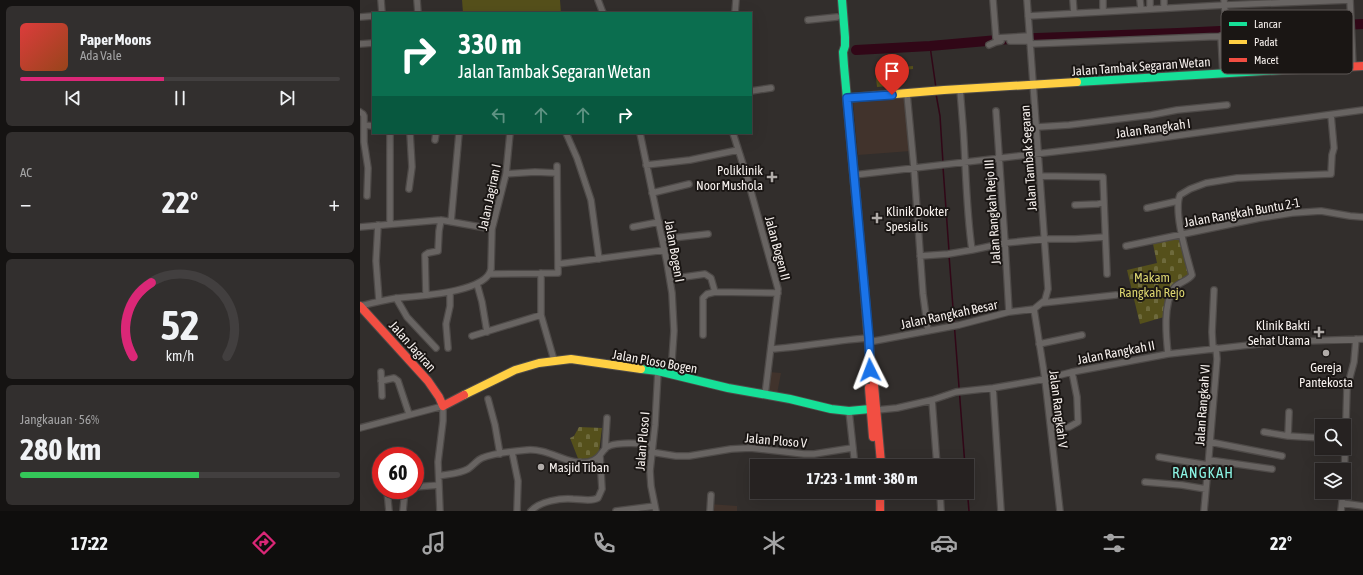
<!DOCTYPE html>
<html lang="id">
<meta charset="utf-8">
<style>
:root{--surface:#262221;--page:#322f2e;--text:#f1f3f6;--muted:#a4a4a5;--line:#423f3f;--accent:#db2777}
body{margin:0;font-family:"Asap Condensed",sans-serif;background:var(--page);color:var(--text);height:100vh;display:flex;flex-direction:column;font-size:15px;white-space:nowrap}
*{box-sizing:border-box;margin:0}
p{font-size:13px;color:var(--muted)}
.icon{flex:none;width:22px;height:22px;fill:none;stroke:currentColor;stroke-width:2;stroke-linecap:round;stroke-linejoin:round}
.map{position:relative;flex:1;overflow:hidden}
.sheet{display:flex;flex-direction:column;gap:6px;padding:6px;background:#151312;width:360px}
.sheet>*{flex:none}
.hud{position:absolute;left:12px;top:12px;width:380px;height:122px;border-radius:0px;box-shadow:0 4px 16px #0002,0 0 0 1px var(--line);background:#0b6e4f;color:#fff;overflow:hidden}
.tools{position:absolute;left:955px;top:419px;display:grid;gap:8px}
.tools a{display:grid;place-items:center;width:36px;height:36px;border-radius:0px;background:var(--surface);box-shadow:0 4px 16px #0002,0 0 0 1px var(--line);font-size:20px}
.speed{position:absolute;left:12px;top:447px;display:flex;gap:8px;font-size:20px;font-weight:700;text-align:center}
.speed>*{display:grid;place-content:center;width:52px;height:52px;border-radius:50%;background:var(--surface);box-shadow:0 4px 16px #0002,0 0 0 1px var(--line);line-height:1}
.speed .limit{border:6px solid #d22;background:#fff;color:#111}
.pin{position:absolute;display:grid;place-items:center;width:34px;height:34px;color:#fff;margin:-41px -17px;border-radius:50% 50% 50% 0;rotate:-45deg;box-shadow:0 0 4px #0007}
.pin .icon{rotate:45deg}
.me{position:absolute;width:44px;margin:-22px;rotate:357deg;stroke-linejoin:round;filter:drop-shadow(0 0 3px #0008)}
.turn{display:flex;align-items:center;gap:14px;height:84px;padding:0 20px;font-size:18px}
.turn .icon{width:52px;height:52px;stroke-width:2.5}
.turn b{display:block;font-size:28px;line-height:34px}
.lanes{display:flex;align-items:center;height:38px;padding:0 20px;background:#0003;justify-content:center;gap:20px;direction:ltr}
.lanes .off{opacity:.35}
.big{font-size:30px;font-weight:700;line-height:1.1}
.sheet .card{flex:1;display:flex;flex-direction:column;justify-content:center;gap:6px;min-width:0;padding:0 14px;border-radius:6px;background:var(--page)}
.sheet .dial{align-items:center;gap:0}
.dial svg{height:104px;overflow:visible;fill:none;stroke:var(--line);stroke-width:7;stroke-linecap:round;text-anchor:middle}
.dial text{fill:var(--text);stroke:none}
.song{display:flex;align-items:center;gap:12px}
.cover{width:48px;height:48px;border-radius:6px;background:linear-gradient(135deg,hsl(0 70% 55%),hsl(20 70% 35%))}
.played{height:4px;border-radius:2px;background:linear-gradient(90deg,var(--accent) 45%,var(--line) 45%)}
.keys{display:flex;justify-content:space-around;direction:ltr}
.heat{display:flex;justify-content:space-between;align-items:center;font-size:22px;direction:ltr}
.charge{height:6px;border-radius:3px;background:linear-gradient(90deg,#34c759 56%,var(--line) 0)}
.trip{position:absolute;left:390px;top:459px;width:224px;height:40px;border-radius:0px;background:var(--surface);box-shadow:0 4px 16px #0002,0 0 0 1px var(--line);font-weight:700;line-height:40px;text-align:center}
.tabs{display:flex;height:64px;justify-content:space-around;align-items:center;background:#0f0e0d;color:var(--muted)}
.tabs .icon{width:28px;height:28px}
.tabs .selected{color:var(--accent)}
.tabs b{font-size:18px;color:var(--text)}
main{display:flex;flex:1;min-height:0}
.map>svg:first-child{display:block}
</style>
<main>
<section class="sheet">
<div class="card">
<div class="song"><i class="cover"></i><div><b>Paper Moons</b><p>Ada Vale</p></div></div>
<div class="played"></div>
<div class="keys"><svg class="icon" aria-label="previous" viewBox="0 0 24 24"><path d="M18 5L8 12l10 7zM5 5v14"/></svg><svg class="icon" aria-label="pause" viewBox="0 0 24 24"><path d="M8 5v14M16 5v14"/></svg><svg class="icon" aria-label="next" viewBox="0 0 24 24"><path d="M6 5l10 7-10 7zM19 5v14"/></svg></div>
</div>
<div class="card"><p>AC</p>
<div class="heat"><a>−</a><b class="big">22°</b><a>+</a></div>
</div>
<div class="card dial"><svg viewBox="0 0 100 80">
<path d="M14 69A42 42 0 1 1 86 69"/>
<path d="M14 69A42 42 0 0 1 28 12" stroke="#db2777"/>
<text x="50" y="56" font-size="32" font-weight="700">52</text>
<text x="50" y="72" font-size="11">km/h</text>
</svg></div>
<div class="card"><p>Jangkauan · 56%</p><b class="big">280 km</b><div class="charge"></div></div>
</section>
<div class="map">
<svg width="1003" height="511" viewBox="0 0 1003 511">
<defs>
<pattern id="cemetery-stones" width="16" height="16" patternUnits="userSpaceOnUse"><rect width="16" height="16" fill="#55501b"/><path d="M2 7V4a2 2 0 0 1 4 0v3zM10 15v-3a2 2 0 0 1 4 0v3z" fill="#6e6a3c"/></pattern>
</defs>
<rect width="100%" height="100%" fill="#322e2c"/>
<path fill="#41332c" d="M546,96L551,151L498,155L493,100Z
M409,372L421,373L417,394L406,392Z
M349,504L377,506V511H349Z"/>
<path fill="#55501b" d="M102,0H200L201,13H103Z
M553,66V69L527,72L529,86L517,87L515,69Z"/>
<path fill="url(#cemetery-stones)" d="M820,236L830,276L812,290L804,317L780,324L767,270L797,263L793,244Z
M219,427L242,428L239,452L235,457L219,461L210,438L214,436Z"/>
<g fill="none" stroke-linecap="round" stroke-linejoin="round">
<path stroke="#310717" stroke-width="1.5" d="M570,46L576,88
M576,94L580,116L583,163
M583,167L589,251
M589,255L605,466
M607,487L609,511"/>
<path stroke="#310717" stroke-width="10" d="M496,50L570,46L649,39L818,33L1003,24"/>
<defs>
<path id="street" d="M21,0L22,13
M57,0L58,13
M238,0L243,13
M633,0L636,38L669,36
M667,0L688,289L685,300L674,309
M713,0L714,13
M743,0V11
M780,0L781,9
M790,0V9
M804,0V8
M864,0L867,36
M990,0L993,67
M375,13L376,0
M668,16L865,5L990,0
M0,17L13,16
M448,20L477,17
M861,36L863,73
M650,41H670
M0,44L13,43
M670,44L991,31
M629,45L636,42L641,41
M391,91L411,88
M547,94L554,168L563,294L568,331
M636,111L645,243L649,312
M0,112L3,114L4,116V142L8,168L7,196
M4,125L13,126
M677,127L709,125L791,115L817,110L867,105
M30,133V224
M206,133L217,158L231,200L239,259
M280,133L307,263L312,293L314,331L311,374
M373,133L387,177L418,289L405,395
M75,140L76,133
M286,165L330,160L378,150
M146,174L175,172L197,173
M494,175L735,147L1003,110
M680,176L743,177L747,274
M49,189L52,167L50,133
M292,193L329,184
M715,205L738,204L744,202
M787,208L818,201
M91,222L99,133
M18,225L16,261L19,301
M0,227L81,220L132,229
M273,227L299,222
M303,239L348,234
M766,246L900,218L932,213L961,211L990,216L1003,217
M612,250L645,243L684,239H715L745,237
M560,256L588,254L612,250C606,209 606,167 603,126C602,114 601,101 600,89
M198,264L305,250
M181,273V315L194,360
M130,274L198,273L197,166
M310,279L345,274L351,278L355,292L418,293
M117,284L122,302L127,332
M66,295L65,255L68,253L78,251L79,231L81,220
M36,298L47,317L76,348
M682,303L756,295
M0,306C12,303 24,300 37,298C56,296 127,293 131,269L132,229L146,174L150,133
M674,309L685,379L700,511
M343,335V298L347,294L355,292
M112,336L181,315
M509,342L599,325L649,312L674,309
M679,344L722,335
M88,348L86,324L90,306V292
M411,349C444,347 476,340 509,338
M853,349L852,332L854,290
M808,354C806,335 803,304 814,288C819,282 828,281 832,275C827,256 813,212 820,195L830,189L846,183L877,178L971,174L972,155L974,148L971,115
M21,372L22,396
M21,381L34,378L38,381L49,414
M633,388L641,511
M128,399L135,425L140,454
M572,400L577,466
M517,410L537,408L572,400L596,392L633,388L685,379L712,372L808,354L917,342L1003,339
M489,411L495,466
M0,428L83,406V421L78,462L80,511
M691,428L709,427L718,422L717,397L712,372
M904,432L928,436L962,438
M928,436L929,412
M850,442L922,456
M245,449L247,418
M152,452L158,481L157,511
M291,452L316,456H329L371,449L390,448L444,454H454L492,448
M799,457L848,465
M849,460L912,469
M79,476C88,474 99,474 108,469C113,466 117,460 122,458C134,453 155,451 167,450C189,448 208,466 229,462C241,459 241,451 247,447C256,441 282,444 293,444
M785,482L822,485L846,489
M984,484L987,388L994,362L996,339
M55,487L79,485
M27,490L29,511
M580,492L581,511
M982,503L1003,506
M43,511L45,490
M171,511C180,501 201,498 213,499C222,499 231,502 238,498L242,489L240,456
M256,511L295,506
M296,511L291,486L290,471L295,425L298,371
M350,511L351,495
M844,511L848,467L857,359L856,348
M981,511L983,492"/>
<path id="fast" d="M482,0L485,37V46L483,52L484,66L504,285
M717,82L922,70
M281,369L298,371L368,388L430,399L471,409L489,411L510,409"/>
<path id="slow" d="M487,98L584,90L717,82
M104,395L155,370L179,363L211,359L281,369"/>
<path id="jam" d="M922,70L1003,66
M504,285L511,370L513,374L521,463L520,466
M0,306L68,381L79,397L83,406L104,395
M509,388L513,437
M520,492V511"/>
</defs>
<use href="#street" stroke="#4e4a48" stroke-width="8"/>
<use href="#fast" stroke="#4e4a48" stroke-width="10"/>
<use href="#slow" stroke="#4e4a48" stroke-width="10"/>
<use href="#jam" stroke="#4e4a48" stroke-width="10"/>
<use href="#street" stroke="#686462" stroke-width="5.5"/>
<use href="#fast" stroke="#16e098" stroke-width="8"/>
<use href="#slow" stroke="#ffcf43" stroke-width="8"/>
<use href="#jam" stroke="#f24e42" stroke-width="8"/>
</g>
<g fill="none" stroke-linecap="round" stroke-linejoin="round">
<defs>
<path id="route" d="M510,370L509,338L487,98L532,95"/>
</defs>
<use href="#route" stroke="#114b97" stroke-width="10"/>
<use href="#route" stroke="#1a73e8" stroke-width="7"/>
</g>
<g fill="#b1aca9" stroke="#1a1614" stroke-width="1.5">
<path d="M410 171h4v4h4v4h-4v4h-4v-4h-4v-4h4z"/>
<path d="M515 212h4v4h4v4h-4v4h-4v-4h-4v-4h4z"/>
<path d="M957 326h4v4h4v4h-4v4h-4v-4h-4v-4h4z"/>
<circle cx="966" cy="353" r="4"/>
<circle cx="181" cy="467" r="4"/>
</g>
<g text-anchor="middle" stroke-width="4" stroke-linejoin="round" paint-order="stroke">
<g font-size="13" fill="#f6f0ed" stroke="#1a1614">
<text transform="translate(781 66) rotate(-4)" y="5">Jalan Tambak Segaran Wetan</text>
<text transform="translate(793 128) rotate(-8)" y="5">Jalan Rangkah I</text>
<text transform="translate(668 158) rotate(-94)" y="5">Jalan Tambak Segaran</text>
<text transform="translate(129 197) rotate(-78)" y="5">Jalan Jagiran I</text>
<text transform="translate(632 212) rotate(-94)" y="5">Jalan Rangkah Rejo III</text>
<text transform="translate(882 212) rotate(-10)" y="5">Jalan Rangkah Buntu 2-1</text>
<text transform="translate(418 248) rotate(75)" y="5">Jalan Bogen II</text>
<text transform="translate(315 251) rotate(80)" y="5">Jalan Bogen I</text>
<text transform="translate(589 314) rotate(-12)" y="5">Jalan Rangkah Besar</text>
<text transform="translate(53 346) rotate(48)" y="5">Jalan Jagiran</text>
<text transform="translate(756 352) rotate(-11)" y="5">Jalan Rangkah II</text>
<text transform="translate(295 361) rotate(10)" y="5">Jalan Ploso Bogen</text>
<text transform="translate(842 405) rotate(-86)" y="5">Jalan Rangkah VI</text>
<text transform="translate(699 409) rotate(83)" y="5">Jalan Rangkah V</text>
<text transform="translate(416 440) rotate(5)" y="5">Jalan Ploso V</text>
<text transform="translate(282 441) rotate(-85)" y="5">Jalan Ploso I</text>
</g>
<g font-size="13" fill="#f6f0ed" stroke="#1a1614" text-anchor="end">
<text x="403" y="175">Poliklinik<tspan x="403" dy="15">Noor Mushola</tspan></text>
<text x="526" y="216" text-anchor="start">Klinik Dokter<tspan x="526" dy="15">Spesialis</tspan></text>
<text x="950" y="330">Klinik Bakti<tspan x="950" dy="15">Sehat Utama</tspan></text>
<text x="966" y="372" text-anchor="middle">Gereja<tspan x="966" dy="15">Pantekosta</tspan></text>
<text x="189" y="472" text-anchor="start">Masjid Tiban</text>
</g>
<g font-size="13" fill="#dbd46f" stroke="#1a1614">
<text x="792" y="282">Makam<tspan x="792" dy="15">Rangkah Rejo</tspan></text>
</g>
<g font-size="15" letter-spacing="1" fill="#8bf3e3" stroke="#1a1614">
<text x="843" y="478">RANGKAH</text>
</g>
</g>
<rect x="861" y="10" width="132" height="64" rx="6" fill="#1a1614" stroke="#5c5755" stroke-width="1"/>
<rect x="869" y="22" width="18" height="4" fill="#16e098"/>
<rect x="869" y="40" width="18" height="4" fill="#ffcf43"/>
<rect x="869" y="58" width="18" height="4" fill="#f24e42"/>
<g font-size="11" fill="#f6f0ed">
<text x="894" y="28">Lancar</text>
<text x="894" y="46">Padat</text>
<text x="894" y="64">Macet</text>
</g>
</svg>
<div class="tools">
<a><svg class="icon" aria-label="search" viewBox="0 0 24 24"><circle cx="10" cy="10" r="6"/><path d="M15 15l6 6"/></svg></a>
<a><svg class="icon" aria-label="layers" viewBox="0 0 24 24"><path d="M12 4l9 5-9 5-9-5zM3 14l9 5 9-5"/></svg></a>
</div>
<div class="speed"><div class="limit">60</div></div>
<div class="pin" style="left:532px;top:95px;background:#d93025"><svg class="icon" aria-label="arrive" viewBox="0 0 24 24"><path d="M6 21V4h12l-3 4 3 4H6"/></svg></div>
<svg class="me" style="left:510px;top:370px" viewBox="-20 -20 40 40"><path d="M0-17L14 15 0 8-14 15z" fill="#1a73e8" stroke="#fff" stroke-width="4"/></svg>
<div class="trip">17:23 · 1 mnt · 380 m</div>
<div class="hud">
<div class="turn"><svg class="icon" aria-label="right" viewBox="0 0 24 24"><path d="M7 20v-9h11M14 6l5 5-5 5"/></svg><div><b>330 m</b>Jalan Tambak Segaran Wetan</div></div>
<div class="lanes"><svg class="icon off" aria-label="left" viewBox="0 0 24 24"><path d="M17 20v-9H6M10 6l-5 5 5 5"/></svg><svg class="icon off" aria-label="ahead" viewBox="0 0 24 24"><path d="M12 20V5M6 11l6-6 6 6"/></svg><svg class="icon off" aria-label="ahead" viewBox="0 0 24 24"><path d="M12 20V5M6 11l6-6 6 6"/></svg><svg class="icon" aria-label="right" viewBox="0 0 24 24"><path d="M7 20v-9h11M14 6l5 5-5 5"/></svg></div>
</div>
</div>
</main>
<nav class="tabs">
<b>17:22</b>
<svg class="icon selected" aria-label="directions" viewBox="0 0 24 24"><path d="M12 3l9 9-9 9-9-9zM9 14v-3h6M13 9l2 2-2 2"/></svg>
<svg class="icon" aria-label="music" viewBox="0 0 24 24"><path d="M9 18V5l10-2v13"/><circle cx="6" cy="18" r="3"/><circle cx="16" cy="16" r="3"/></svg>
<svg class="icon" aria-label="phone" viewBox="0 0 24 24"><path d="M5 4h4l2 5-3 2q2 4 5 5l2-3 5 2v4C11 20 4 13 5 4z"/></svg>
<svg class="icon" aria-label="climate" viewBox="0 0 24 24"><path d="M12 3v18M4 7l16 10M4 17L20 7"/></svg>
<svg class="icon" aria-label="car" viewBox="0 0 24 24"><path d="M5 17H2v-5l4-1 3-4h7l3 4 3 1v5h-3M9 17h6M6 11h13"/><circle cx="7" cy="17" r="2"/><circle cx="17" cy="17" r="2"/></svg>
<svg class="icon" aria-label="filters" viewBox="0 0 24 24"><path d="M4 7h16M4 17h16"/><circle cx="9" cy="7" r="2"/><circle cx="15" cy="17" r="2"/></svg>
<b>22°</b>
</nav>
